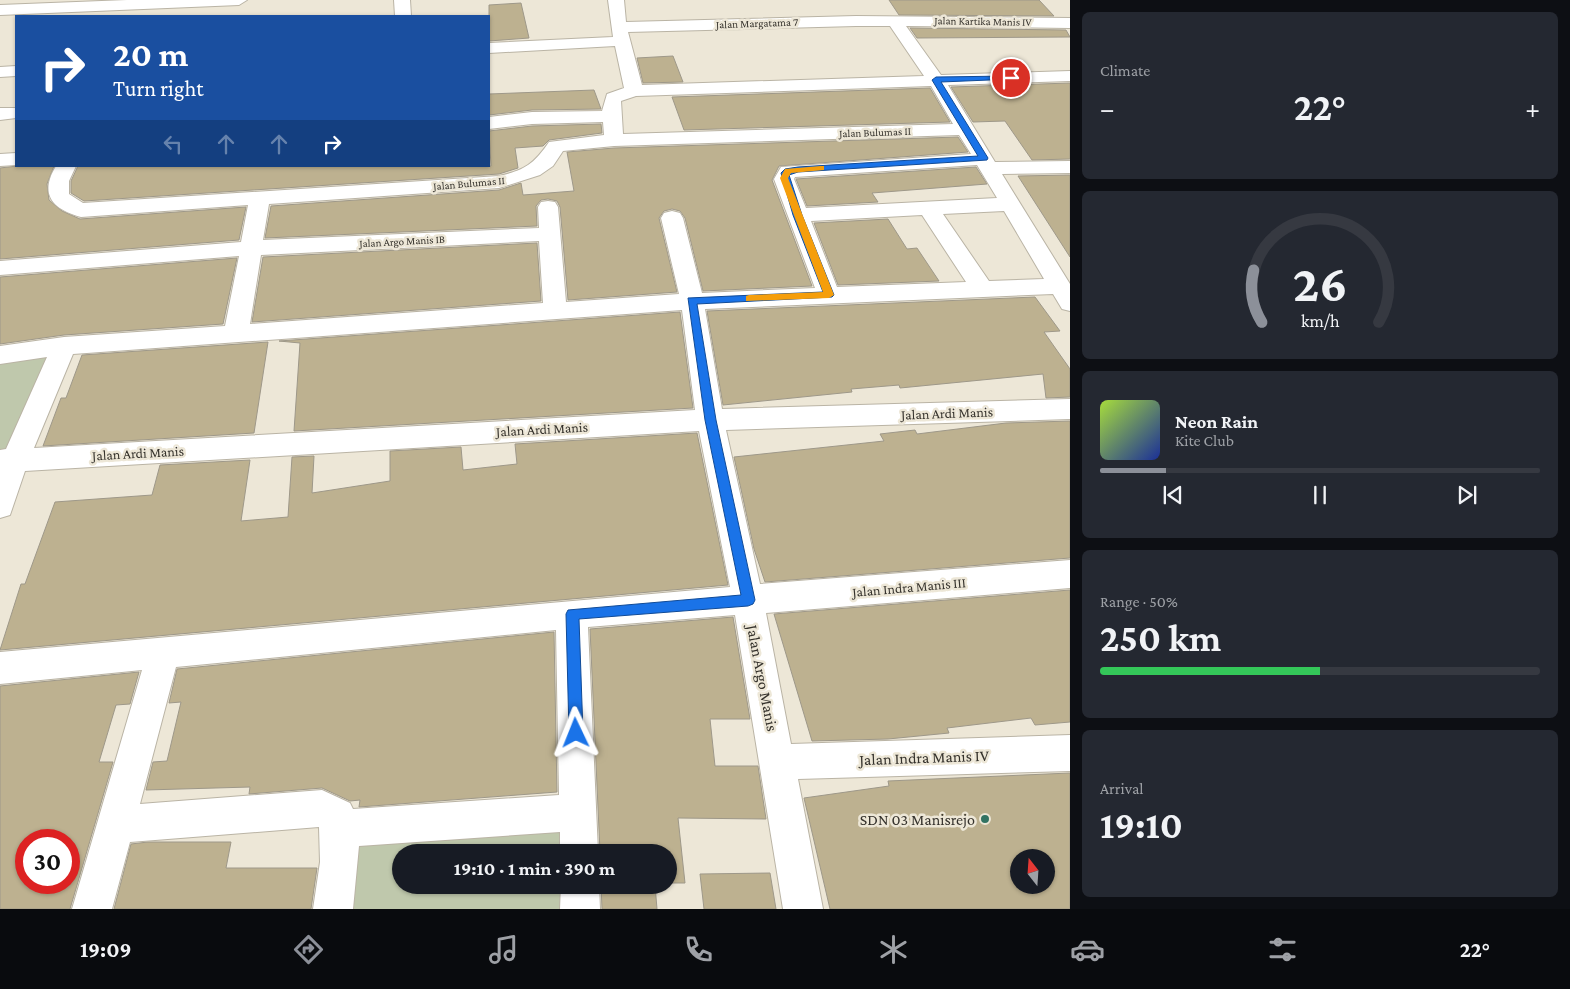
<!DOCTYPE html>
<meta charset="utf-8">
<style>
:root{--surface:#171b24;--page:#242831;--text:#f1f3f6;--muted:#9ea1a6;--line:#363941;--accent:#8c9099}
body{margin:0;font-family:"Crimson Pro",serif;background:var(--page);color:var(--text);height:100vh;display:flex;flex-direction:column;font-size:19px;white-space:nowrap}
*{box-sizing:border-box;margin:0}
p{font-size:16px;color:var(--muted)}
.icon{flex:none;width:28px;height:28px;fill:none;stroke:currentColor;stroke-width:2;stroke-linecap:round;stroke-linejoin:round}
.map{position:relative;flex:1;overflow:hidden}
.panel{display:flex;flex-direction:column;gap:12px;padding:12px;background:#0d0f14;width:500px}
.panel>*{flex:none}
.guide{position:absolute;left:15px;top:15px;width:475px;height:152px;border-radius:0px;box-shadow:0 1px 4px #0004;background:#1a4fa0;color:#fff;overflow:hidden}
.needle{width:32px;rotate:343deg}
.tools{position:absolute;left:1010px;top:849px;display:grid;gap:10px}
.tools a{display:grid;place-items:center;width:45px;height:45px;border-radius:50%;background:var(--surface);box-shadow:0 1px 4px #0004;font-size:25px}
.speed{position:absolute;left:15px;top:829px;display:flex;gap:10px;font-size:25px;font-weight:700;text-align:center}
.speed>*{display:grid;place-content:center;width:65px;height:65px;border-radius:50%;background:var(--surface);box-shadow:0 1px 4px #0004;line-height:1}
.speed .limit{border:8px solid #d22;background:#fff;color:#111}
.pin{position:absolute;display:grid;place-items:center;width:42px;height:42px;color:#fff;margin:-21px;border:2px solid #fff;border-radius:50%;box-shadow:0 1px 5px #0007}
.me{position:absolute;width:55px;margin:-28px;rotate:358deg;stroke-linejoin:round;filter:drop-shadow(0 0 4px #0008)}
.turn{display:flex;align-items:center;gap:18px;height:105px;padding:0 15px;font-size:22px}
.turn .icon{width:65px;height:65px;stroke-width:2.5}
.turn b{display:block;font-size:35px;line-height:42px}
.lanes{display:flex;align-items:center;height:48px;padding:0 15px;background:#0003;justify-content:center;gap:25px;direction:ltr}
.lanes .off{opacity:.35}
.big{font-size:38px;font-weight:700;line-height:1.1}
.panel .widget{flex:1;display:flex;flex-direction:column;justify-content:center;gap:8px;min-width:0;padding:0 18px;border-radius:8px;background:var(--page)}
.panel .dial{align-items:center;gap:0}
.dial svg{height:130px;overflow:visible;fill:none;stroke:var(--line);stroke-width:7;stroke-linecap:round;text-anchor:middle}
.dial text{fill:var(--text);stroke:none}
.song{display:flex;align-items:center;gap:15px}
.cover{width:60px;height:60px;border-radius:8px;background:linear-gradient(135deg,hsl(80 70% 55%),hsl(230 70% 35%))}
.played{height:5px;border-radius:2px;background:linear-gradient(90deg,var(--accent) 15%,var(--line) 15%)}
.keys{display:flex;justify-content:space-around;direction:ltr}
.heat{display:flex;justify-content:space-between;align-items:center;font-size:28px;direction:ltr}
.charge{height:8px;border-radius:4px;background:linear-gradient(90deg,#34c759 50%,var(--line) 0)}
.trip{position:absolute;left:392px;top:844px;width:285px;height:50px;border-radius:25px;background:var(--surface);box-shadow:0 1px 4px #0004;font-weight:700;line-height:50px;text-align:center}
.tab-bar{display:flex;height:80px;justify-content:space-around;align-items:center;background:#090b0e;color:var(--muted)}
.tab-bar .icon{width:35px;height:35px}
.tab-bar .current{color:var(--accent)}
.tab-bar b{font-size:22px;color:var(--text)}
main{display:flex;flex:1;min-height:0}
.map>svg:first-child{display:block}
</style>
<main>
<div class="map">
<svg width="1070" height="909" viewBox="0 0 1070 909">
<rect width="100%" height="100%" fill="#ede7d7"/>
<path fill="#bfc8ac" d="M51,354L10,451L0,452V360Z
M568,821L569,852H401V885H570L571,909H339L349,837Z"/>
<path fill="#bdb190" stroke="#9e9889" fill-rule="evenodd" d="M889,0H1039L1054,16L899,15Z
M521,3L529,38L489,41V5Z
M910,28L1066,30L1070,37L917,38Z
M673,56L683,82L643,83L637,58Z
M1070,83V159L1032,160L1005,121L973,122L951,87Z
M930,88L950,122L684,130L672,97Z
M594,90L601,109L532,110L489,115V94Z
M601,124L602,133L549,140L543,146L515,148L518,168L499,174L84,201L71,193V181L78,166H491L489,131L532,126Z
M958,137L968,152L779,166L772,180L812,286L703,291L685,218L680,211L672,209L664,211L659,218L677,292L568,300L560,207L557,201L548,199L541,200L536,206L537,226L265,238L271,206L499,190L521,183L523,195L574,191L567,152L614,148Z
M17,166H54L47,184L49,200L62,211L80,219L246,207L239,240L0,259V168Z
M976,167L987,184L872,193L878,202L807,206L796,179Z
M1070,175V257L1018,176Z
M888,219L907,249L917,248L939,281L838,285L814,223Z
M537,243L541,301L252,322L263,257Z
M237,258L223,324L64,335L0,344V277Z
M1035,297L1060,331L1044,332L1070,369V397L1046,398L1043,374L900,388L899,385L851,389L852,392L723,405L707,311Z
M680,312L693,408L294,431L300,343L279,341Z
M268,342L254,433L43,446L61,398H66L82,355Z
M1070,421V558L765,582L754,549L734,457L884,441L880,434L915,430L917,434L1006,423Z
M697,433L728,585L0,650L21,584H25L55,502L152,495L160,465L250,460L241,521L288,517L292,457L314,456L312,493L390,481V451L461,447L463,470L517,464L515,444Z
M1070,590V722L1035,725L1031,718L947,728L949,733L888,739L812,741L774,614Z
M733,617L750,719H710L715,766H758L766,819L678,818L685,883H669V852H600L590,629Z
M554,632L557,792L359,807L360,800L350,801L322,788L249,794L250,787L146,790L153,762L167,761L181,702L169,703L177,669Z
M139,672L130,704L116,705L99,762H113L70,909H0V686ZM26,840H69V882H26Z
M1070,773V909H830L804,798L889,786L888,781ZM1019,858H1046V885H1019Z
M148,842H231L226,868H317L311,909H114L131,844Z
M770,873L776,909H704L700,874Z
M601,885H655L657,909H602Z"/>
<g fill="none" stroke-linecap="round" stroke-linejoin="round">
<defs>
<path id="minor" d="M127,0H247L239,5L0,15V5Z
M394,0H410L411,16H395Z
M608,0H624L626,22L856,16L1070,18V28L906,26L941,75L1070,71V81L948,85L995,162L1070,161V173L1002,174L1070,284V311L1062,309L1053,294L705,309L722,409L1070,399V419L726,430L760,584L1070,560V588L766,613L791,744L1070,735V771L798,779L823,909H783L735,615L588,627L598,852H560V832L359,846L353,909H313L320,862L319,827L130,842L112,909H72L142,670L0,684V652L730,587L699,431L25,471L10,515L0,518V450L6,449L47,357L0,364V346L64,337L225,326L239,256L0,275V261L241,242L248,205L81,217C52,209 39,194 56,166H76L69,181V194L83,203L499,176C525,170 534,164 549,142L604,135L603,122L532,124L489,129V117L532,112L602,111L607,94L624,88L615,46L489,53V43L613,37ZM856,26H890L924,76L642,85L628,32ZM931,86L953,124L623,134L621,101L636,96ZM959,135L971,154L781,167L774,179L815,288L702,293L683,218L680,213L672,211L664,213L661,218L679,294L566,302L558,207L555,202L548,201L541,202L538,207L539,228L263,240L269,204L499,188L540,175L553,166L563,151L614,146ZM977,165L997,198L806,208L794,179L795,177ZM1004,211L1044,279L989,281L943,214ZM922,215L966,282L837,287L811,221ZM539,241L543,303L250,324L261,255ZM682,310L695,410L34,448L73,354ZM556,630L559,795L353,809L350,803L322,790L140,804L176,667Z
M16,66V76L0,77V67Z
M0,108H16V118L0,120Z
M16,153V165L0,166V154Z
M561,885H599L600,909H560Z"/>
</defs>
<use href="#minor" stroke="#bab4a5" stroke-width="2"/>
<use href="#minor" fill="#fff" fill-rule="evenodd"/>
</g>
<path fill="#1a73e8" stroke="#114b97" d="M1011,76L1013,79L941,82L988,158L987,160L798,172L789,175L802,215L834,295L832,297L697,304L716,420L755,600L753,604L748,606L579,619L583,733L581,738L576,740L571,738L569,733L566,614L568,610L741,595L705,420L688,298L823,292L793,215L781,173L785,169L798,167L978,156L932,80L936,77Z"/>
<path fill="#f59e0b" d="M821,166H824V170L791,173L788,178L834,295L829,298L746,301V296L749,295L823,292L780,178L785,169Z"/>
<circle fill="#327362" stroke="#ede7d7" stroke-width="2" cx="985" cy="819" r="5"/>
<g text-anchor="middle" stroke-width="5" stroke-linejoin="round" paint-order="stroke">
<g font-size="11" fill="#35322c" stroke="#ede7d7">
<text transform="translate(983 21) rotate(1)" y="4">Jalan Kartika Manis IV</text>
<text transform="translate(757 23) rotate(-2)" y="4">Jalan Margatama 7</text>
<text transform="translate(875 132) rotate(-2)" y="4">Jalan Bulumas II</text>
<text transform="translate(469 183) rotate(-5)" y="4">Jalan Bulumas II</text>
<text transform="translate(402 241) rotate(-3)" y="4">Jalan Argo Manis IB</text>
</g>
<g font-size="14" fill="#35322c" stroke="#ede7d7">
<text transform="translate(947 413) rotate(-2)" y="5">Jalan Ardi Manis</text>
<text transform="translate(542 429) rotate(-3)" y="5">Jalan Ardi Manis</text>
<text transform="translate(138 453) rotate(-3)" y="5">Jalan Ardi Manis</text>
<text transform="translate(909 587) rotate(-5)" y="5">Jalan Indra Manis III</text>
</g>
<g font-size="16" fill="#35322c" stroke="#ede7d7">
<text transform="translate(763 678) rotate(79)" y="6">Jalan Argo Manis</text>
<text transform="translate(924 757) rotate(-2)" y="6">Jalan Indra Manis IV</text>
</g>
<g font-size="16" fill="#35322c" stroke="#ede7d7" text-anchor="end">
<text x="975" y="825">SDN 03 Manisrejo</text>
</g>
</g>
</svg>
<div class="tools">
<a><svg class="needle" viewBox="-14 -14 28 28"><path d="M0-13l5 13h-10z" fill="#e53935"/><path d="M0 13l5-13h-10z" fill="#9ea1a6"/></svg></a>
</div>
<div class="speed"><div class="limit">30</div></div>
<div class="pin" style="left:1011px;top:78px;background:#d93025"><svg class="icon" aria-label="arrive" viewBox="0 0 24 24"><path d="M6 21V4h12l-3 4 3 4H6"/></svg></div>
<svg class="me" style="left:576px;top:733px" viewBox="-20 -20 40 40"><path d="M0-17L14 15 0 8-14 15z" fill="#1a73e8" stroke="#fff" stroke-width="4"/></svg>
<div class="trip">19:10 · 1 min · 390 m</div>
<div class="guide">
<div class="turn"><svg class="icon" aria-label="right" viewBox="0 0 24 24"><path d="M7 20v-9h11M14 6l5 5-5 5"/></svg><div><b>20 m</b>Turn right</div></div>
<div class="lanes"><svg class="icon off" aria-label="left" viewBox="0 0 24 24"><path d="M17 20v-9H6M10 6l-5 5 5 5"/></svg><svg class="icon off" aria-label="ahead" viewBox="0 0 24 24"><path d="M12 20V5M6 11l6-6 6 6"/></svg><svg class="icon off" aria-label="ahead" viewBox="0 0 24 24"><path d="M12 20V5M6 11l6-6 6 6"/></svg><svg class="icon" aria-label="right" viewBox="0 0 24 24"><path d="M7 20v-9h11M14 6l5 5-5 5"/></svg></div>
</div>
</div>
<section class="panel">
<div class="widget"><p>Climate</p>
<div class="heat"><a>−</a><b class="big">22°</b><a>+</a></div>
</div>
<div class="widget dial"><svg viewBox="0 0 100 80">
<path d="M14 69A42 42 0 1 1 86 69"/>
<path d="M14 69A42 42 0 0 1 9 37" stroke="#8c9099"/>
<text x="50" y="56" font-size="32" font-weight="700">26</text>
<text x="50" y="72" font-size="11">km/h</text>
</svg></div>
<div class="widget">
<div class="song"><i class="cover"></i><div><b>Neon Rain</b><p>Kite Club</p></div></div>
<div class="played"></div>
<div class="keys"><svg class="icon" aria-label="previous" viewBox="0 0 24 24"><path d="M18 5L8 12l10 7zM5 5v14"/></svg><svg class="icon" aria-label="pause" viewBox="0 0 24 24"><path d="M8 5v14M16 5v14"/></svg><svg class="icon" aria-label="next" viewBox="0 0 24 24"><path d="M6 5l10 7-10 7zM19 5v14"/></svg></div>
</div>
<div class="widget"><p>Range · 50%</p><b class="big">250 km</b><div class="charge"></div></div>
<div class="widget"><p>Arrival</p><b class="big">19:10</b></div>
</section>
</main>
<nav class="tab-bar">
<b>19:09</b>
<svg class="icon current" aria-label="directions" viewBox="0 0 24 24"><path d="M12 3l9 9-9 9-9-9zM9 14v-3h6M13 9l2 2-2 2"/></svg>
<svg class="icon" aria-label="music" viewBox="0 0 24 24"><path d="M9 18V5l10-2v13"/><circle cx="6" cy="18" r="3"/><circle cx="16" cy="16" r="3"/></svg>
<svg class="icon" aria-label="phone" viewBox="0 0 24 24"><path d="M5 4h4l2 5-3 2q2 4 5 5l2-3 5 2v4C11 20 4 13 5 4z"/></svg>
<svg class="icon" aria-label="climate" viewBox="0 0 24 24"><path d="M12 3v18M4 7l16 10M4 17L20 7"/></svg>
<svg class="icon" aria-label="car" viewBox="0 0 24 24"><path d="M5 17H2v-5l4-1 3-4h7l3 4 3 1v5h-3M9 17h6M6 11h13"/><circle cx="7" cy="17" r="2"/><circle cx="17" cy="17" r="2"/></svg>
<svg class="icon" aria-label="filters" viewBox="0 0 24 24"><path d="M4 7h16M4 17h16"/><circle cx="9" cy="7" r="2"/><circle cx="15" cy="17" r="2"/></svg>
<b>22°</b>
</nav>
